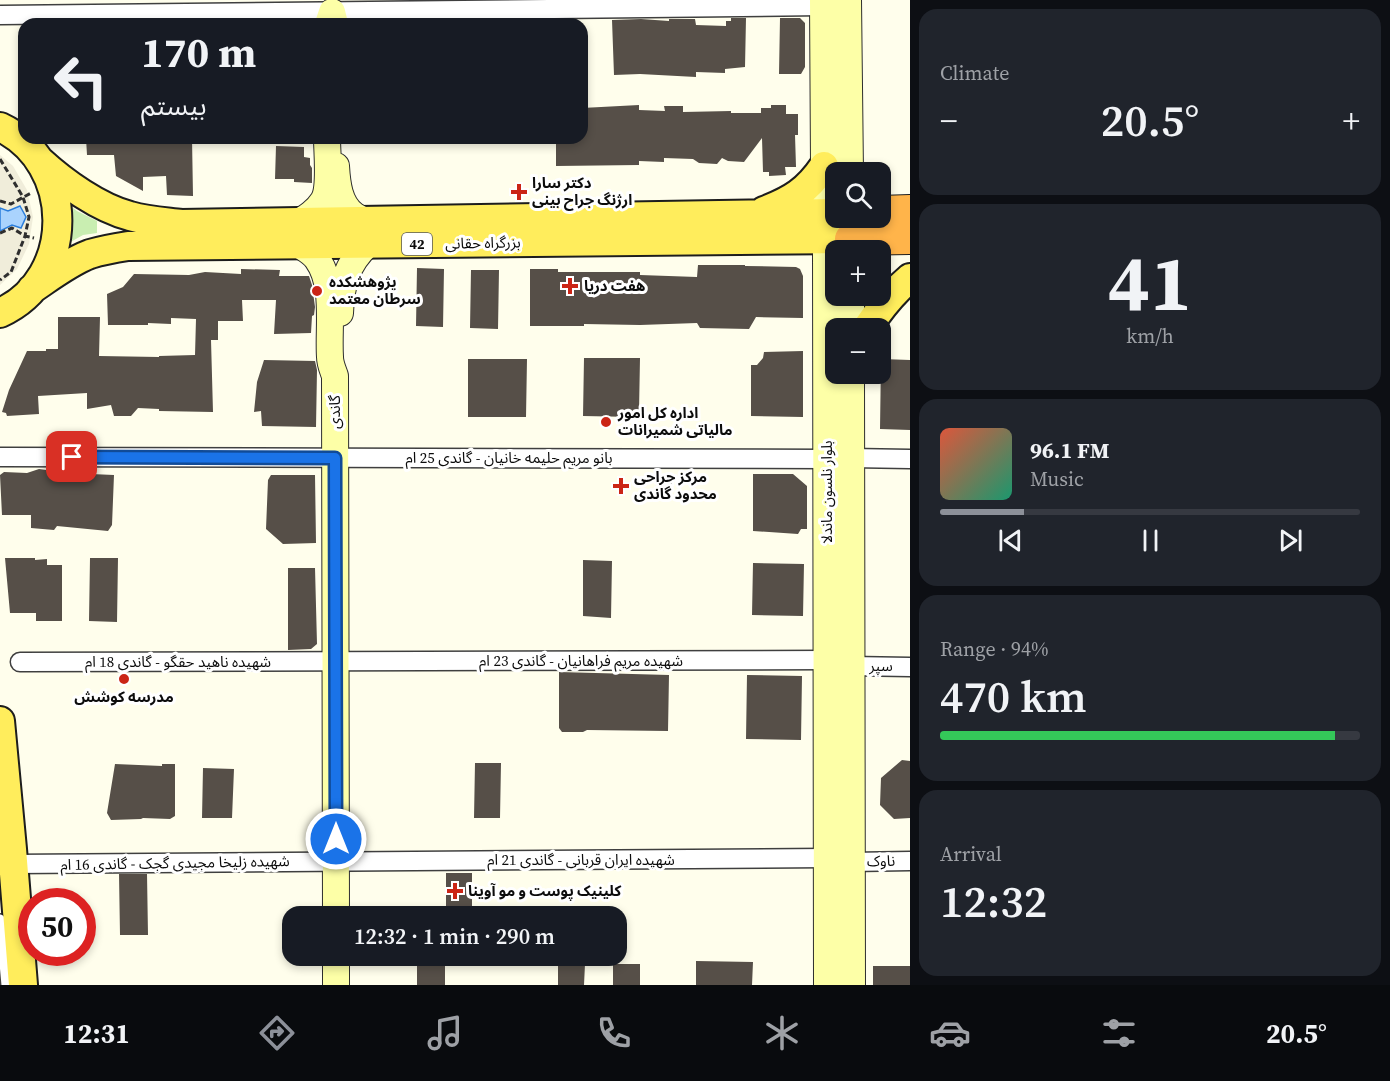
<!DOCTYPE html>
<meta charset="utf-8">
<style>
:root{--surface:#171b24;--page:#20242c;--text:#f1f3f6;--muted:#9ea1a6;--line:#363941;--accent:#8c9099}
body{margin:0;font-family:"Source Serif 4","Noto Sans Arabic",serif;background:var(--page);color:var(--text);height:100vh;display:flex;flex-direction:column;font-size:22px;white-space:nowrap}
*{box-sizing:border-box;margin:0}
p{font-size:20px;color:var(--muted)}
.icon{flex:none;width:33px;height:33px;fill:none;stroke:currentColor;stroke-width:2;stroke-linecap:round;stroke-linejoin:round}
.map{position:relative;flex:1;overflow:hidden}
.details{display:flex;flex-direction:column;gap:9px;padding:9px;background:#0d0f14;width:480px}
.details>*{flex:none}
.banner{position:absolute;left:18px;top:18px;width:570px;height:126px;border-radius:18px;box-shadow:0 3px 9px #0003;background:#171b24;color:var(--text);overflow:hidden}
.tools{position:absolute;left:825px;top:162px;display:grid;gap:12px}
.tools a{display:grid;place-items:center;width:66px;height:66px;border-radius:12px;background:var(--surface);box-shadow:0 3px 9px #0003;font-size:30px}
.speed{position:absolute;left:18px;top:888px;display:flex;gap:12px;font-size:30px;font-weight:700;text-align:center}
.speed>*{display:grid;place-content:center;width:78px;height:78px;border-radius:50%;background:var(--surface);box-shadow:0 3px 9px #0003;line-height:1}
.speed .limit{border:9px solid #d22;background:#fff;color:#111}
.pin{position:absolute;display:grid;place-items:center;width:51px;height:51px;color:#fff;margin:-26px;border-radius:12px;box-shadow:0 3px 9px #0006}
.me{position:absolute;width:66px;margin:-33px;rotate:0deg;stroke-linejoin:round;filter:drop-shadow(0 0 4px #0008)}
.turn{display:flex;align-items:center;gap:21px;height:126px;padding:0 24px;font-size:27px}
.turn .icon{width:78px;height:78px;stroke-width:2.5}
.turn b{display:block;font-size:42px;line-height:51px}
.big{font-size:45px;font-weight:600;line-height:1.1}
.details .tile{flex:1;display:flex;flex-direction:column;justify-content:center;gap:9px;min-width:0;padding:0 21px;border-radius:18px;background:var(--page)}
.details .dial{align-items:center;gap:0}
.dial b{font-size:78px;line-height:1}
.song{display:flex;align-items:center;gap:18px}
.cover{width:72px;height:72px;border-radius:9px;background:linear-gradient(135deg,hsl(10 70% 55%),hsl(160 70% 35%))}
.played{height:6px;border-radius:3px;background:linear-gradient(90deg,var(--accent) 20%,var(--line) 20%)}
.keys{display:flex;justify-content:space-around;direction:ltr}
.heat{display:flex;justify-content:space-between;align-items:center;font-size:33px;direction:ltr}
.charge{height:9px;border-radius:4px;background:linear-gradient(90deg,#34c759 94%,var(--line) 0)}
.trip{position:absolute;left:282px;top:906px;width:345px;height:60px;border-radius:18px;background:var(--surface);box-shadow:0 3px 9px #0003;font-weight:600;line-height:60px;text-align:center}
.tabs{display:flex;height:96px;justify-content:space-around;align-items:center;background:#090b0e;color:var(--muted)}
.tabs .icon{width:42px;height:42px}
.tabs .active{color:var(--accent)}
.tabs b{font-size:27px;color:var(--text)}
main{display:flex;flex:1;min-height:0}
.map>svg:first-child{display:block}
</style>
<main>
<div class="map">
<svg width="910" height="985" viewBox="0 0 910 985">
<rect width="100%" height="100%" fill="#fffeec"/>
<path fill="#c9eeb1" d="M68,204L77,211L97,221V233L83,235L67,244C70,230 72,218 68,204Z"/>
<path fill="#f0edda" d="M0,155L13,166L27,190L33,217L29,244L17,269L0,285Z"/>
<path fill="#aad3fd" stroke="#2a7ddb" stroke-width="1.5" d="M20,206L26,217L21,228L12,225L0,231V208L8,211Z"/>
<path fill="#564f48" d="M731,18H746L745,67L725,69V73L696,72V77L640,74L614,75L612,20L641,19L669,21V19H695L696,25L726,26V21H731Z
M780,18H800L805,23V67L801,74H779Z
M639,105V110L665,111L664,106H683V112L731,111V113H761V108H771V105H786V114H798V135H795L796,167H785L786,175L769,176V172H763L762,138L744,162L728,161L722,158L717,164L699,163L693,159L664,158V162L639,161V165L556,166V138H582V108Z
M86,138H192L193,196L167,195L166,176L143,177V191L116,176L114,155H87Z
M276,146L304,147V157L310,158V165L312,168V183L294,182V179H275Z
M698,265H745V266L796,267L800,269L803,276V318L756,317L749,329L700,328L697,323L640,325L584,324V326H530V269H558V272H640V275L697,277Z
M417,268L444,269L443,327L416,326Z
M241,269L280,270L279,276H309L312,285L315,307L314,315L312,316L311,333L274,334L276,300H242L243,321H218V340H211L213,412L159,411V409L138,408L131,416H114L111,405L87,409V393L38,396L39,414L7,416L6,413L2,412L9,390L27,351H46V349H58V317H100L99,356L159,357V356L195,355L196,319L171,318V324L148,323V325H108L107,294L123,287L134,274L189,275L205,272L241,274Z
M471,270H499L498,329L470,328Z
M803,351V417L751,416V365H757L763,358L764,352Z
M584,358H640L639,412L635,417L583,416Z
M468,359H527L526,417H468Z
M881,359L910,360V430L880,429Z
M264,360L315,361L317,370L316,427L262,426L261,411L254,412L257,382Z
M39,469L68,473L114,475L112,525L108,531L57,526L54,530L31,528V515H2L0,475L4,472L27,473Z
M753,474H793L807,486V529H801L798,534L753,531Z
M271,475H315L316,543L283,544L266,529L268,480Z
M5,558H35V560L47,559V565H62V621H36V613H10Z
M90,558H118L117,622L89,621Z
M583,560L612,561L611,618L583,616Z
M753,563L804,564L803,616L752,615Z
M288,568H315L317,644L311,649L288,650Z
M559,672L669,675L668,731L587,730L583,732H562L559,728Z
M747,675L802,676L801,740L746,739Z
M902,760L910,761V818L894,819L880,805L881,778Z
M475,763H501L500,818H474Z
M115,764L162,766V764H175V816L170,819L143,818L141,819L111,820L107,813Z
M203,768L234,769L232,818H202Z
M446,873H472V916H446Z
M119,874H147L148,935H120Z
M696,961L753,962L752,985H696Z
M417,964L445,965V985H417Z
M558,964H585L584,985H558Z
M613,964H640V985H613Z
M873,966H910V985H873Z"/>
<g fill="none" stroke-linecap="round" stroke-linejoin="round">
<defs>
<path id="lane" d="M0,919L6,985"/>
<path id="street" d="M0,15L823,6
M0,457L827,459
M851,458L910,459
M20,662L827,660
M851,666L910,667
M851,862L910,861
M13,864L827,858"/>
<path id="secondary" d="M823,0L824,166L826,240L827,985
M848,0L850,172
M328,24L332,12L335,24
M336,166C337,183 339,204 354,215C358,218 363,220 367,222
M851,218V250
M297,223C307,217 317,211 323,201C331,189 327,153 327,138
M298,244C305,249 312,252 317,259C336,285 328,327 330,357C330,364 333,370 335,376L336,916
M851,296V328
M340,313C341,285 347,263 368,244
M851,374L852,985
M336,956V985"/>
<path id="primary" d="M0,127C76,163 77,278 0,313
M40,161C64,183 99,208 130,216C147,221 165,222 181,224L836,213
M764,211C792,200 807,191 824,166
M32,289C50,277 69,262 90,254C103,250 115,248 128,246L851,239
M867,328C879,310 893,292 910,278
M0,721L12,849L23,985"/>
<path id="highway" d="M880,212L910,211
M851,239L910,238"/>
</defs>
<use href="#lane" stroke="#3f3f3f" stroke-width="12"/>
<use href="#street" stroke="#3f3f3f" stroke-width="21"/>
<use href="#secondary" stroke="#2e2e2e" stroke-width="28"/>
<use href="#primary" stroke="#1d1d1d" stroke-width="32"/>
<use href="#highway" stroke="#1d1d1d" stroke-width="34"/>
<path stroke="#2e2e2e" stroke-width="3" stroke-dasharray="6 3" stroke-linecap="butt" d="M0,159L23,197L29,217L25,236L11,272L0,280
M0,201L11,204L31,193
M0,233L12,228L25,236L34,238"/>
<use href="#lane" stroke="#fff" stroke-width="9"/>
<use href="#street" stroke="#fff" stroke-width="18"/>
<use href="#secondary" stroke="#fdffa7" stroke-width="26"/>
<use href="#primary" stroke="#ffed5c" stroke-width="28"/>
<use href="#highway" stroke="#ffb44a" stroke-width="32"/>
</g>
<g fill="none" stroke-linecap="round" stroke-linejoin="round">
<defs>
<path id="route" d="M72,457L335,458L336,839"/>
</defs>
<use href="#route" stroke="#114b97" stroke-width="15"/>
<use href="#route" stroke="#1a73e8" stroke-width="10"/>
</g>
<g fill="#cb2516" stroke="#fff" stroke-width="2">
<path d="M516 183h6v6h6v6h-6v6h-6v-6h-6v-6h6z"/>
<path d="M567 277h6v6h6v6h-6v6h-6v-6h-6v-6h6z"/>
<circle cx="317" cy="291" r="6"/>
<circle cx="606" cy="422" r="6"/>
<path d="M618 477h6v6h6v6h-6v6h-6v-6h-6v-6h6z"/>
<circle cx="124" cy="679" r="6"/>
<path d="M452 882h6v6h6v6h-6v6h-6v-6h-6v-6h6z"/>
</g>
<g text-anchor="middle" stroke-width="6" stroke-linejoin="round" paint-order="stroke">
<rect fill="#fff" stroke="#555" stroke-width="1.5" x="402" y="233" width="30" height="22" rx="4.5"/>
<g font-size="14" font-weight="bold" fill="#0c0c0c">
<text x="417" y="249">42</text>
</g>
<g font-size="15" font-weight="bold" fill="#0c0c0c" stroke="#fff" text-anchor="start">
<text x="532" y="188">دکتر سارا<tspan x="532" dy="17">ارژنگ جراح بینی</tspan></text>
<text x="329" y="287">پژوهشکده<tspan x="329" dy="17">سرطان معتمد</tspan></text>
<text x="584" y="291">هفت دریا</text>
<text x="618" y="418">اداره کل امور<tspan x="618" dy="17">مالیاتی شمیرانات</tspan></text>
<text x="634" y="482">مرکز جراحی<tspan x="634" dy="17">محدود گاندی</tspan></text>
<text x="124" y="702" text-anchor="middle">مدرسه کوشش</text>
<text x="468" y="896">کلینیک پوست و مو آوینا</text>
</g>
<g font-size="15" fill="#0c0c0c" stroke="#fff">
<text transform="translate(483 243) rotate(-1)" y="5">بزرگراه حقانی</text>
<text transform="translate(335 412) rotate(-90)" y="5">گاندی</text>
<text x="509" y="463">بانو مریم حلیمه خانیان - گاندی 25 ام</text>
<text transform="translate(827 492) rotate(-90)" y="5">بلوار نلسون ماندلا</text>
<text x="581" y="666">شهیده مریم فراهانیان - گاندی 23 ام</text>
<text x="178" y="667">شهیده ناهید حقگو - گاندی 18 ام</text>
<text x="881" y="671">سپر</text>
<text x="581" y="865">شهیده ایران قربانی - گاندی 21 ام</text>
<text transform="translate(881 861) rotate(-1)" y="5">ناوک</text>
<text transform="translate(175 863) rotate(-1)" y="5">شهیده زلیخا مجیدی گجک - گاندی 16 ام</text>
</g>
</g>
</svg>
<div class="tools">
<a><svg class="icon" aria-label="search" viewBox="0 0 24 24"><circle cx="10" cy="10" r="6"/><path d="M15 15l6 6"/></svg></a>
<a>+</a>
<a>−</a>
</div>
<div class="speed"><div class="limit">50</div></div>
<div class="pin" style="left:72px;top:457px;background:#d93025"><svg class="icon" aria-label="arrive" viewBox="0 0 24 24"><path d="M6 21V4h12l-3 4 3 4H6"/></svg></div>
<svg class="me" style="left:336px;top:839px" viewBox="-20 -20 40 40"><circle r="17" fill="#1a73e8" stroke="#fff" stroke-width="3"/><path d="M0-11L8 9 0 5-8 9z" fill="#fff"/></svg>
<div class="trip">12:32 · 1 min · 290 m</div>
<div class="banner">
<div class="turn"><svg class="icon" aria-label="left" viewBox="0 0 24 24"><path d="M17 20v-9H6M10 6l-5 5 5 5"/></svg><div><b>170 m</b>بیستم</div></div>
</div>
</div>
<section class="details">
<div class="tile"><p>Climate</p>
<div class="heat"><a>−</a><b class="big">20.5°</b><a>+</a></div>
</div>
<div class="tile dial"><b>41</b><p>km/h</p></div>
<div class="tile">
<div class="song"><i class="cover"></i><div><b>96.1 FM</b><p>Music</p></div></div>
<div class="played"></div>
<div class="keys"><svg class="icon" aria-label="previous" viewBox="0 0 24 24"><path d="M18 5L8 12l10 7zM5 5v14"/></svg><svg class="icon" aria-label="pause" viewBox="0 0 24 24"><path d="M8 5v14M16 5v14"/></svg><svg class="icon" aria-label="next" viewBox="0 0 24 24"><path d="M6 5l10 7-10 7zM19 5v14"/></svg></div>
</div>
<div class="tile"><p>Range · 94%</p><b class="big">470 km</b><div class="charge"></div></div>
<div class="tile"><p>Arrival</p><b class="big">12:32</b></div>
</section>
</main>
<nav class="tabs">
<b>12:31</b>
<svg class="icon active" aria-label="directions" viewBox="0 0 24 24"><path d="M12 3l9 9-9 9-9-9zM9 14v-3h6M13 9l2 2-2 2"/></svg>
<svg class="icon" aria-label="music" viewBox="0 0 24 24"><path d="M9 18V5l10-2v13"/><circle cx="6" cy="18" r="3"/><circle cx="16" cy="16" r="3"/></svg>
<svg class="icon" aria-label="phone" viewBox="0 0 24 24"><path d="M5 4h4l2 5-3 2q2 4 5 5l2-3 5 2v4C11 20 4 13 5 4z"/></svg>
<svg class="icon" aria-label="climate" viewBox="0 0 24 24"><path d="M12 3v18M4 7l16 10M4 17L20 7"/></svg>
<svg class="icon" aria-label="car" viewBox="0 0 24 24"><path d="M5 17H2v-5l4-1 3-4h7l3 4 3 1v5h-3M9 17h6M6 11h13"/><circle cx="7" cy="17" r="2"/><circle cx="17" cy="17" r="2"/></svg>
<svg class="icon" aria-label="filters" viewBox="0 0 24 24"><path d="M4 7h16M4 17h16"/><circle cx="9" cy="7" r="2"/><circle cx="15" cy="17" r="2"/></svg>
<b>20.5°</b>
</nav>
